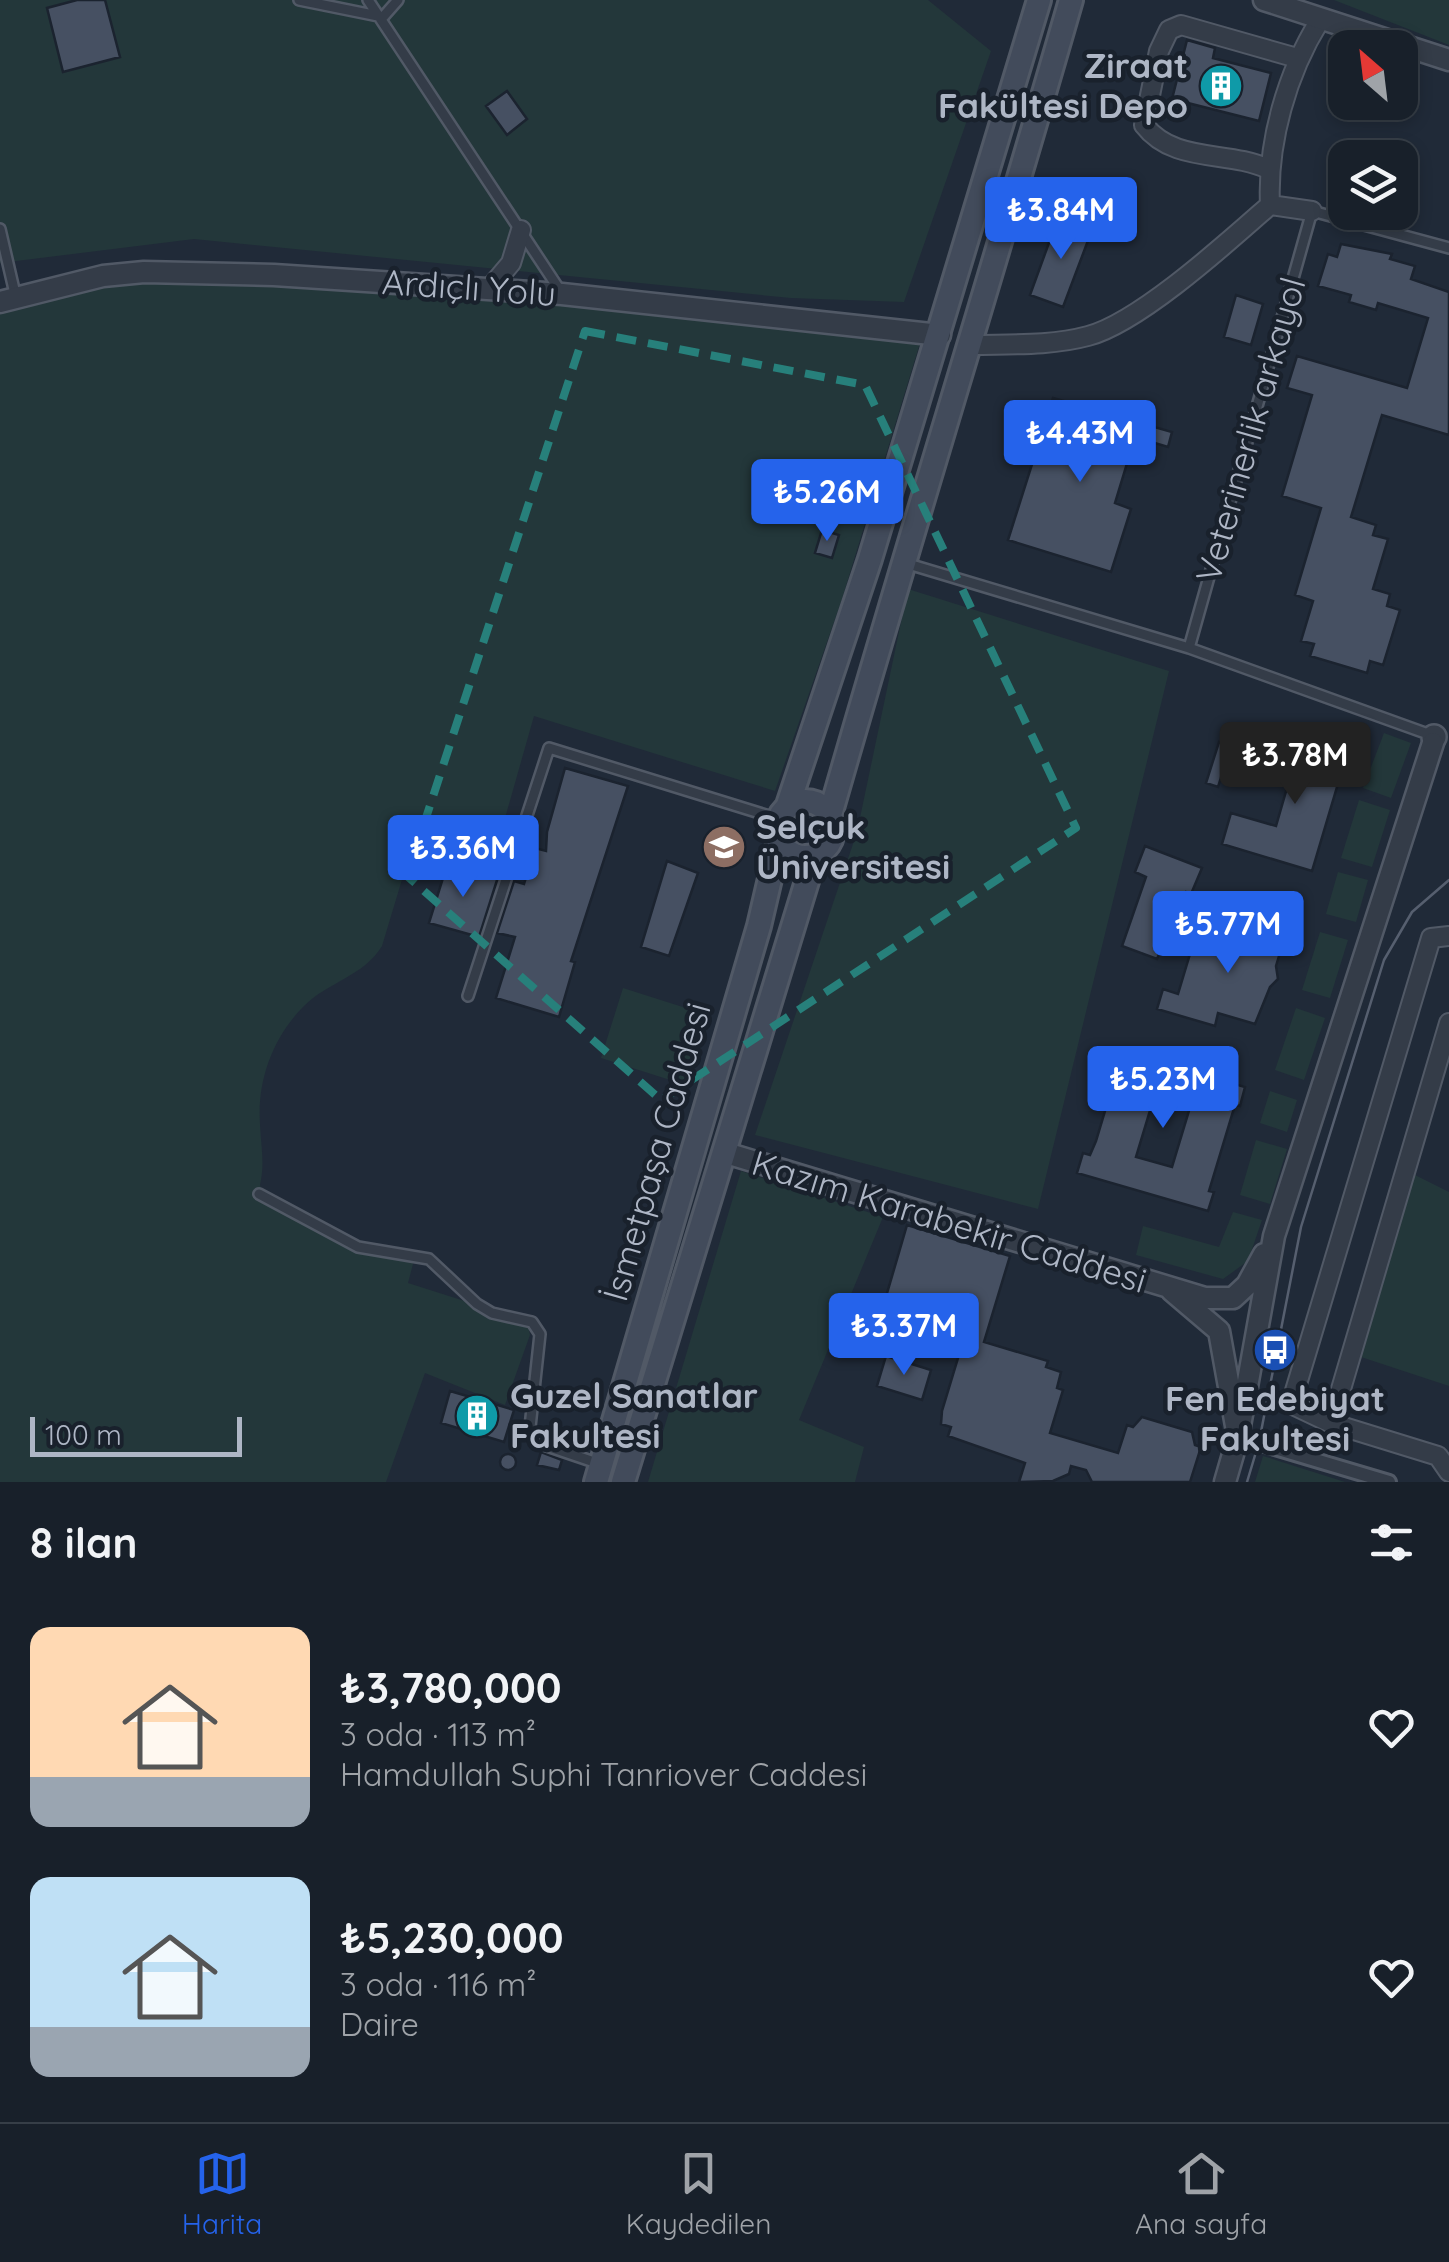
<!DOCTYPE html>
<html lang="tr">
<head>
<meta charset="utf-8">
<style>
  :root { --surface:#18202a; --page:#212832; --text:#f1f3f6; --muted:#9fa3a8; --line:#363e47; --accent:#2563eb }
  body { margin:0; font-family:Quicksand,sans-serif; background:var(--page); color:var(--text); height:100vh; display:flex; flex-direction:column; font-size:38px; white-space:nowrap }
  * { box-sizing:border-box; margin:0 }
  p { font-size:32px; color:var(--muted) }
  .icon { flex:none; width:55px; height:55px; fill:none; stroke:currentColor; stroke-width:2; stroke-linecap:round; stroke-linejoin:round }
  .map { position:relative; height:1482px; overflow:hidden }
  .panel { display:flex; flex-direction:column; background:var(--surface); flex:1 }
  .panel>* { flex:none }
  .needle { width:65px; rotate:332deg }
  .buttons { position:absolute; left:1328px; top:30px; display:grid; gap:20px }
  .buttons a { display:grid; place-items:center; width:90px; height:90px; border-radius:20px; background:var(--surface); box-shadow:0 5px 15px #0003,0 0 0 2px var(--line); font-size:50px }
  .scale { position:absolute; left:30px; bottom:25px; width:212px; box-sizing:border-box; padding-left:10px; border:5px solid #aeb6c5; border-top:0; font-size:28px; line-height:35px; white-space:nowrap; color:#aeb6c5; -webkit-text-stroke:8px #19212c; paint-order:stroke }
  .price { position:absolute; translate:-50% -85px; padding:0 22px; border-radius:10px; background:var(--accent); color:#fff; font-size:32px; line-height:65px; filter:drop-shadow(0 2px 5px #0008) }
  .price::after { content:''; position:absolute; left:50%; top:60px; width:30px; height:22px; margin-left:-15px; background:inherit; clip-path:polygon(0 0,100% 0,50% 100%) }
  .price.active { background:#222; color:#fff }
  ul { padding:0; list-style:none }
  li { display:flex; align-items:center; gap:30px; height:250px; padding:0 30px }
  li span { display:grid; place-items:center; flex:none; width:280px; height:200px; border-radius:20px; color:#555 }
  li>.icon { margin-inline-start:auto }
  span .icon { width:120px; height:120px; fill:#fffc; stroke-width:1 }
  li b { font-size:42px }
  h2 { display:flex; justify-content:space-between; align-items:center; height:120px; padding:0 30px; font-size:42px }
  .menu { display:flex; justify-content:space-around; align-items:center; height:140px; border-top:2px solid var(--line); background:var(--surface); font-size:28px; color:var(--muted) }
  .menu a { display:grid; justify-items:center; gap:5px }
  .menu .active { color:var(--accent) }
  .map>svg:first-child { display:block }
  .green { fill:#23373a }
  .building { fill:#465062; stroke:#1b232f; stroke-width:2.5; fill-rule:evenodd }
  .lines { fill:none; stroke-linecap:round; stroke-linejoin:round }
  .service-casing { stroke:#515966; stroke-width:14 }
  .pedestrian-casing { stroke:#515966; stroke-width:18 }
  .minor-casing { stroke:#515966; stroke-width:22 }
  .tertiary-casing { stroke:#515966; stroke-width:25 }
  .secondary-casing { stroke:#515966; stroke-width:28 }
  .service { stroke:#343c48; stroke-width:9 }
  .pedestrian { stroke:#343c48; stroke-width:12 }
  .minor { stroke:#343c48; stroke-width:18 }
  .tertiary { stroke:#343c48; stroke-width:20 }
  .secondary { stroke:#424b5b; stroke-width:22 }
  .tram { stroke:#565f6f; stroke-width:2.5 }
  .marked { fill:none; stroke:#27807b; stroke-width:8; stroke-dasharray:20 12; stroke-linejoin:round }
  .labels { text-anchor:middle; stroke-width:9; stroke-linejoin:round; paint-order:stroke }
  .poi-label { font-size:35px; font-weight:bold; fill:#aeb6c5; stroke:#19212c; text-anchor:start }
  .street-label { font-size:35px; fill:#aeb6c5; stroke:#19212c }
</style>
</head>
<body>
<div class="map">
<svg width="1449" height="1482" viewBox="0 0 1449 1482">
  <rect width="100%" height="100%" fill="#202a38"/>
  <path class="green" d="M0,0H928L991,51L904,302L791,298L194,239L0,263Z
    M1334,0H1449V45Z
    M179,279L555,300L920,343L842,599L775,791L534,716L494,857L416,833L382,946C364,976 328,982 304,1006C273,1037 257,1080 260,1124C261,1147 265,1163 260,1185C267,1206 282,1210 300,1221C343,1247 357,1247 406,1252L413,1264L408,1283L527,1321L530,1335L505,1405L425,1373L386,1482H0V311L101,288Z
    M908,589L1169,671L1038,1209L755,1135L857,832Z
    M1384,733L1411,743L1391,798L1363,788Z
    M1359,800L1390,810L1372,867L1341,858Z
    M1338,872L1368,880L1356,922L1326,914Z
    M1320,932L1348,940L1330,998L1302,990Z
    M623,988L711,1016L689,1086L601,1058Z
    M1296,1008L1325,1018L1304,1080L1275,1070Z
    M1270,1091L1297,1100L1287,1132L1260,1123Z
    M1256,1140L1287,1149L1270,1204L1240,1195Z
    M741,1171L883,1217L799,1420L864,1447L855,1482H648Z
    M1413,1174L1449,1192V1386L1361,1357Z
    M1233,1212L1262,1220L1248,1261L1223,1279L1136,1255L1143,1226L1219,1247Z
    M1263,1456L1345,1482H1255Z"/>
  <path class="building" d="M77,0H105L120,57L63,72L47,8Z
    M1187,40L1215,48L1213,58L1271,73L1259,121L1172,99Z
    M507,91L527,119L507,135L486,106Z
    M1058,218L1092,230L1063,307L1030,295Z
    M1341,244L1392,254L1390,259L1415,266L1411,279L1449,292V435L1382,415L1351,517L1376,525L1373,535L1388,539L1373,589L1390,594L1387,606L1400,610L1383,665L1370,661L1367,673L1310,656L1314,644L1301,641L1313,601L1295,595L1321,508L1282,496L1312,395L1287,388L1297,356L1407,388L1428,318L1378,303L1376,310L1349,302L1351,295L1318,286L1328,254L1337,257Z
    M1236,295L1263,304L1251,345L1224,337Z
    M1053,398L1172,432L1168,447L1135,437L1115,503L1131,509L1111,572L1008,540Z
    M822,530L839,535L832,558L815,553Z
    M1292,733L1348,750L1312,871L1222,844L1231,813L1276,826L1293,767L1282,764Z
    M1219,742L1231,745L1218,787L1206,783Z
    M565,768L628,786L571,961L575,962L559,1017L496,998L515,937L497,933L514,881L524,884L535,848L546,851L547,832Z
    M1145,846L1202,868L1191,894L1186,892L1157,959L1122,946L1146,877L1135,872Z
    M667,861L698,873L669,956L641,947Z
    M448,862L498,877L479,937L429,923Z
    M1249,915L1284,926L1285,936L1276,966L1278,979L1270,987L1255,1024L1218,1013L1215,1026L1157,1009L1163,989L1178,994L1196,934L1240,947Z
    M1123,1051L1245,1087L1240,1106L1235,1105L1209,1191L1214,1192L1208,1211L1077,1173L1083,1153L1090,1155L1096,1141ZM1155,1094L1191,1104L1172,1167L1136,1157Z
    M907,1225L1010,1256L984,1342L1048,1361L1046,1367L1061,1372L1057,1388L1063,1390L1050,1433L1118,1453L1127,1425L1133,1427L1142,1417L1192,1432L1195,1445L1201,1447L1190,1482H1092L1086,1470L1071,1466L1069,1474L1053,1481L1019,1482L1025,1463L948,1436L951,1427L941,1424L942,1411L961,1348L894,1329L883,1307Z
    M886,1356L931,1370L922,1400L877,1386Z
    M450,1391L514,1410L504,1442L441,1423Z
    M541,1452L562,1460L559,1470L537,1465Z
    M500 1462a8 8 0 1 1 16 0a8 8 0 1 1-16 0Z"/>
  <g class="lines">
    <g class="service-casing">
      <path id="service" d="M299,0L383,17L398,0
        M368,0L561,292
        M0,229L16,298
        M905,563L1189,648L1428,734
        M1189,648L1312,211L1449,248
        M1427 737a7 7 0 1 1 14 0a7 7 0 1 1-14 0Z
        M468,996L549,748L779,819
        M259,1194L358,1247L429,1259L477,1304L492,1313L532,1322L540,1334L530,1427L538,1443L600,1464"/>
    </g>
    <g class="pedestrian-casing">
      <path id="pedestrian" d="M1238,1437L1389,1482"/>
    </g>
    <g class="minor-casing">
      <path id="minor" d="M1268,169C1228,150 1174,164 1144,125L1159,51L1169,30L1181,25L1297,58
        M1270,205C1267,142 1287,73 1320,20
        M489,289L511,263L521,230
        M972,345C1011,344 1051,346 1088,336C1139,323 1229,241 1270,205L1312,211
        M1449,936L1431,938L1291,1404L1331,1423L1438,1456L1449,1472
        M1331,1423L1449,1023"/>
    </g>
    <g class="tertiary-casing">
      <path id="tertiary" d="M1264,0L1449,60
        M0,302L103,276L144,272L274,275L562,294L940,335
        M726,1153L1205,1298H1233L1247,1285L1264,1254
        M1172,1291L1219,1331L1238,1437L1274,1236L1433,743
        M1225,1482L1238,1437"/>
    </g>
    <g class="secondary-casing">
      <path id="secondary" d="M777 829a28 28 0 1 1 56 0a28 28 0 1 1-56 0Z
        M787,808L870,559L1039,0
        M830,815C908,542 993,272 1071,0
        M596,1482L759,926L779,840
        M623,1482L815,855"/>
    </g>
    <use href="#service" class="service"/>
    <use href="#pedestrian" class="pedestrian"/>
    <use href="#minor" class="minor"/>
    <use href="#tertiary" class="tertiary"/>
    <use href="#secondary" class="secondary"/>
    <path class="tram" d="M1247,1482L1259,1442L1301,1227L1384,960L1412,912L1449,880"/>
  </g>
  <path class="marked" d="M585,331L865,385L1076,828L661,1100L407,876Z"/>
  <defs>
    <g id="building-disc" transform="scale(2.25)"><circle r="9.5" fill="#0f9aa8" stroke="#19212c"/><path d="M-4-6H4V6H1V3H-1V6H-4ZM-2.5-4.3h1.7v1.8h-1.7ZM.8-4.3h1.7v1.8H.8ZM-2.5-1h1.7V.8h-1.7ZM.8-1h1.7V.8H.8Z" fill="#fff"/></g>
    <g id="university-disc" transform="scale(2.25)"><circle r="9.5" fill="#8d6e63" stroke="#19212c"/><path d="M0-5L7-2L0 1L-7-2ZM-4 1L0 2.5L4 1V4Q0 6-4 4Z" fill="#fff"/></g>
    <g id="bus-disc" transform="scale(2.25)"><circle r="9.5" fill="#1a4fb4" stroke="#19212c"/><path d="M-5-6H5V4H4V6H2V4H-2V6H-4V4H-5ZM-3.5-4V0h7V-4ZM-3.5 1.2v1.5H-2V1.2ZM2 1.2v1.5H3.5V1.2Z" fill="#fff"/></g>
  </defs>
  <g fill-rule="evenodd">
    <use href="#building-disc" x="1221" y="86"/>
    <use href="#university-disc" x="724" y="847"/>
    <use href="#bus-disc" x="1275" y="1350"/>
    <use href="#building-disc" x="477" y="1416"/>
  </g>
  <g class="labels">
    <g class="poi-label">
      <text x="1188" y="78" text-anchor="end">Ziraat<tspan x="1188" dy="40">Fakültesi Depo</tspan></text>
      <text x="756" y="839">Selçuk<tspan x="756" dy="40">Üniversitesi</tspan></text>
      <text x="510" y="1408">Guzel Sanatlar<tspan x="510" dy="40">Fakultesi</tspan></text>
      <text x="1275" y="1411" text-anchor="middle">Fen Edebiyat<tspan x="1275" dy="40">Fakultesi</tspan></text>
    </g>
    <g class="street-label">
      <text transform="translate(469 288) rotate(4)" y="12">Ardıçlı Yolu</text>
      <text transform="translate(1251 430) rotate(-74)" y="12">Veterinerlik arkayol</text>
      <text transform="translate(657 1152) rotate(-74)" y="12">İsmetpaşa Caddesi</text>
      <text transform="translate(949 1222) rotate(17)" y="12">Kazım Karabekir Caddesi</text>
    </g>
  </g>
</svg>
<div class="buttons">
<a><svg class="needle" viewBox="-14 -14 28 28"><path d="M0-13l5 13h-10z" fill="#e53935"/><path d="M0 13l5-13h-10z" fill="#9fa3a8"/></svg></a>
<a><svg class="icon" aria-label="layers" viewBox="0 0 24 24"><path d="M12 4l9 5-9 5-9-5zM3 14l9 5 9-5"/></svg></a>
</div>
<div class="scale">100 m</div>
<b class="price" style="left:1061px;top:262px">₺3.84M</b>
<b class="price" style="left:1080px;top:485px">₺4.43M</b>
<b class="price" style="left:827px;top:544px">₺5.26M</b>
<b class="price active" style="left:1295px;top:807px">₺3.78M</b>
<b class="price" style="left:463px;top:900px">₺3.36M</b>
<b class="price" style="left:1228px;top:976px">₺5.77M</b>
<b class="price" style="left:1163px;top:1131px">₺5.23M</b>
<b class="price" style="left:904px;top:1378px">₺3.37M</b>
</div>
<section class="panel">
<h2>8 ilan<svg class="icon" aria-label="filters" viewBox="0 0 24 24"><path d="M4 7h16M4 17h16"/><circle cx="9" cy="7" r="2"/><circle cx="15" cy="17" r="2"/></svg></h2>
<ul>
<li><span style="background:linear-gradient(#ffd9b3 75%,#9aa5b1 0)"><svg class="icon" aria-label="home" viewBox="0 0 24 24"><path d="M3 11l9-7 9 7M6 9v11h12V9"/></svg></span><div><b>₺3,780,000</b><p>3 oda · 113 m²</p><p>Hamdullah Suphi Tanriover Caddesi</p></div><svg class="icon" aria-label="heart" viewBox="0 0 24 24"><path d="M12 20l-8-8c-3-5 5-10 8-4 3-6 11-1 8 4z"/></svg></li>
<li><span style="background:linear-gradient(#bfe0f5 75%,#9aa5b1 0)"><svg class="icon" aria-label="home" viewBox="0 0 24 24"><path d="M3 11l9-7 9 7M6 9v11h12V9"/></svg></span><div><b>₺5,230,000</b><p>3 oda · 116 m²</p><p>Daire</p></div><svg class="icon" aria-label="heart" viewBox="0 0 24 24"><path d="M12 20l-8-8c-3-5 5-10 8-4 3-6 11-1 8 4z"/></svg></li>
</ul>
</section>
<nav class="menu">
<a class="active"><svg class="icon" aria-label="map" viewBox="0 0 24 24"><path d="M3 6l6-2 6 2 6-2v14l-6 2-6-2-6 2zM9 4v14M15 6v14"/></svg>Harita</a>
<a><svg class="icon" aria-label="saved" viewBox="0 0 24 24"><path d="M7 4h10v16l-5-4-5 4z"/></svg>Kaydedilen</a>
<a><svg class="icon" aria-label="home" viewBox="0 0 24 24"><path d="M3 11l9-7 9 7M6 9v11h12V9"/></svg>Ana sayfa</a>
</nav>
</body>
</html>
